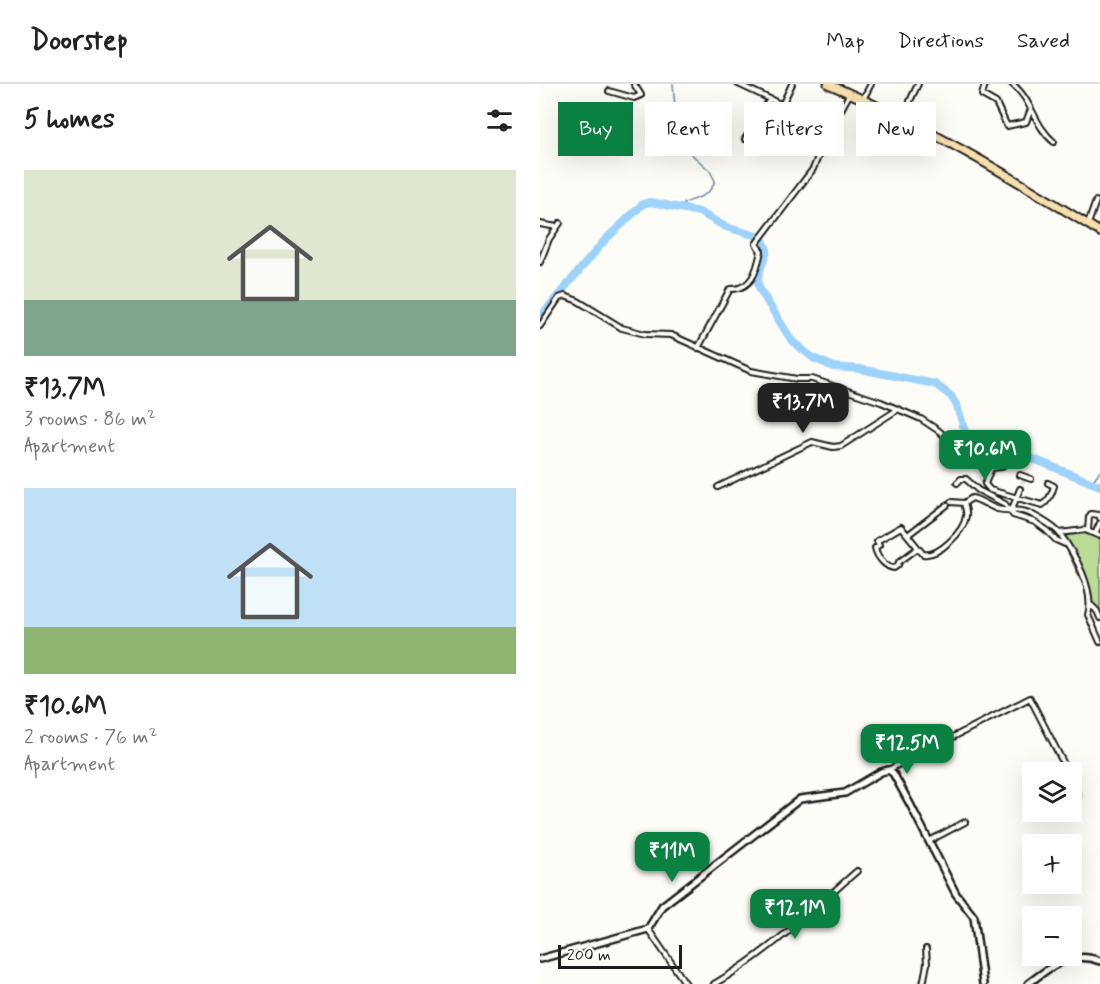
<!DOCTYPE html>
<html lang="en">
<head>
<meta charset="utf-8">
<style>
  :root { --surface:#fff; --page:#f2f2f2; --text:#222; --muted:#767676; --line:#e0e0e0; --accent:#0b8043 }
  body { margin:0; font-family:Mynerve,sans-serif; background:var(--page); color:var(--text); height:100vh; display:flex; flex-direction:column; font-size:22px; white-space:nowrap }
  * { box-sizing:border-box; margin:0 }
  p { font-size:20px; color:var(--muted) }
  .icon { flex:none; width:33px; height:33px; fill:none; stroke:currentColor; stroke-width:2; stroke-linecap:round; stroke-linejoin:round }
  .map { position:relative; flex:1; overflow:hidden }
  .details { display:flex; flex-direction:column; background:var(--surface); width:540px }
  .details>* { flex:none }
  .guide { position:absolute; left:18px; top:18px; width:452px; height:54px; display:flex; gap:12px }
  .tools { position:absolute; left:482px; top:678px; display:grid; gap:12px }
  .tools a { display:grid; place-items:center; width:60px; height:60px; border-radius:0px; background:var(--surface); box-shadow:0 6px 24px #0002; font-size:30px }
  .scale { position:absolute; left:18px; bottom:15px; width:124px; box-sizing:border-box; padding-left:6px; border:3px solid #1c1c1c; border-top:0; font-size:16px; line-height:21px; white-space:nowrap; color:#1c1c1c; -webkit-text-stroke:4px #fdfcf7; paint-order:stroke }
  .price { position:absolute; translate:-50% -51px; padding:0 14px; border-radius:12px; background:var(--accent); color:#fff; font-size:20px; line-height:39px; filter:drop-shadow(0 2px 3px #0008) }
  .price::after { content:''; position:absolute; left:50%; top:36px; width:18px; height:14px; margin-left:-9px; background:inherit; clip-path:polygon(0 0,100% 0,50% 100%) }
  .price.on { background:#222; color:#fff }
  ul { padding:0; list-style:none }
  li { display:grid; align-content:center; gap:12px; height:318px; padding:0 24px }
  li span { display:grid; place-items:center; height:186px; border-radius:0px; color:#555 }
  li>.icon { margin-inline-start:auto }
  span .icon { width:108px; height:108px; fill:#fffc; stroke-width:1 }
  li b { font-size:26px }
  h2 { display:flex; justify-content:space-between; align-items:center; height:72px; padding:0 24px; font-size:26px }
  .tag { padding:0 21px; border-radius:0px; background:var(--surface); box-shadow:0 6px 24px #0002; font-size:21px; line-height:54px }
  .tag.on { background:var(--accent); color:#fff }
  header { display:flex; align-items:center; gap:36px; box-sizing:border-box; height:84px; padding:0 30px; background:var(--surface); border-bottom:2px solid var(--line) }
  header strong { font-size:28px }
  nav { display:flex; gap:33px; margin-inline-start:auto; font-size:21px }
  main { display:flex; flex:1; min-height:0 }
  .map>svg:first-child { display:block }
  .green { fill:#badc96; stroke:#6b7c59; stroke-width:1.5 }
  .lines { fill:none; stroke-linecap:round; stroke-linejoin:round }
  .stream { stroke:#6989a2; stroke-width:1.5 }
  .river { stroke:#9dd2fb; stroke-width:8 }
  .minor-tunnel { stroke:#dbdad6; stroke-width:4; stroke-dasharray:4 2; stroke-linecap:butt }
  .minor-casing { stroke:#1c1c1c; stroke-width:8 }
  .tertiary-casing { stroke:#1c1c1c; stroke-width:10 }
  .primary-casing { stroke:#1c1c1c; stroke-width:11 }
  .minor { stroke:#fdfcf7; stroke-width:4 }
  .tertiary { stroke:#fdfcf7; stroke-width:5 }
  .primary { stroke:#f8deab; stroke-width:7 }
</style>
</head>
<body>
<header>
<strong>Doorstep</strong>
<nav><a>Map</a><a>Directions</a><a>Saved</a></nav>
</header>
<main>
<section class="details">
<h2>5 homes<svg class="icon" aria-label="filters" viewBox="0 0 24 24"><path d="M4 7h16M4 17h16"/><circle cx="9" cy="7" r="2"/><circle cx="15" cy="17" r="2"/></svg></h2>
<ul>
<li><span style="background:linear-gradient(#dfe7d0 70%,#7fa58c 0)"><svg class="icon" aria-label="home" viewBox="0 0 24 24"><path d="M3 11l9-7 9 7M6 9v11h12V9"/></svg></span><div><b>₹13.7M</b><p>3 rooms · 86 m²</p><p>Apartment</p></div></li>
<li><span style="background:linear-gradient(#bfe0f5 75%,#8fb573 0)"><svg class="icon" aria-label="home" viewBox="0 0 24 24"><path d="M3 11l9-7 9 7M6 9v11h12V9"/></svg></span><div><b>₹10.6M</b><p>2 rooms · 76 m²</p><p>Apartment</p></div></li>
</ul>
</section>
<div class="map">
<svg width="560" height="900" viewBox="0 0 560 900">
  <rect width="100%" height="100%" fill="#fdfcf7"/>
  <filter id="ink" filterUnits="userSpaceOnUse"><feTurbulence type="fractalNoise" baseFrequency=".0167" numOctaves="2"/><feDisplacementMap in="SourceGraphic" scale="12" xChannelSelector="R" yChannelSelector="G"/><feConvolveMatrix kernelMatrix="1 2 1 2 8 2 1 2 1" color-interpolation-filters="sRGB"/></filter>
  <g filter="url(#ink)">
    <path class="green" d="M545,446L560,452V538L519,449Z"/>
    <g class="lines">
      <path class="stream" d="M133,0L138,58L170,87L175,97C170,112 158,114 144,119V125
        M552,398L560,387"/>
      <path class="river" d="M0,233L65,156L103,120L109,118L116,119L159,128L186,143L217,152L223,156L227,166C224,181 214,190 220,206L252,257L273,274L294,283L320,285L395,300L411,312L417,322L425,348L433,356L444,363L496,376L560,402"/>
      <path class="minor-tunnel" d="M480,405L485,393"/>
      <g class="minor-casing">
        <path id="minor" d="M198,0L230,15
          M445,0L442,11L456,19L467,42L486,38L491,25
          M472,0C492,15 494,42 514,58
          M69,7L94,14L101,11L94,0
          M323,15L331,0
          M368,36L370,17L378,0
          M205,55L230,15L242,21L252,0
          M0,140L17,143
          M548,140L556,117
          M0,178L9,155L20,139
          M0,242L19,214L25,212L38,217L82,244L105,250L131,251L211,287L257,295H272L341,318L381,335L399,347L419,365
          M158,264L190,205C212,206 217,186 221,167L216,160L273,85L287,51L309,11
          M462,383L451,384L445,400L450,406L502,421C509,417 512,410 514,402L508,399
          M480,391L491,395
          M417,399L421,395H426L438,406L465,420L473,431L495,438L506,446L516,456L525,460
          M178,403L272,358L293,363L301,362L357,326
          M411,418L424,419
          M472,425L480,405
          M548,447L549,433L551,430L559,431L560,434
          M519,449L545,446L560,452
          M369,450L407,421
          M555,450L560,439
          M378,464L359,478L358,481L354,484C345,483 337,473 335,464L339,461L337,457L361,443L383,470C398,473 424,448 426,432C427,427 425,424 424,419L432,414C441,416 448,422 457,425C468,428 478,424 489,429C499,434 513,441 520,450C535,470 555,507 548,531L560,558
          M551,521L557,527L560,534
          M348,686L490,614L528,688
          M531,695L538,712
          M389,757L425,738
          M108,845L146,900
          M174,900C228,869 270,828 317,787
          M383,900L387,880L386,865"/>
      </g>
      <g class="tertiary-casing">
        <path id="tertiary" d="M0,875L108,845L122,822L260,715L305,709L341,688L348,686L353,689L370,720L416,810L434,833L443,900
          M488,900C509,883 532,866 560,877"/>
      </g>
      <g class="primary-casing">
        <path id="primary" d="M288,0C383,40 472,93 560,148"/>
      </g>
      <use href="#minor" class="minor"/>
      <use href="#tertiary" class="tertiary"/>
      <use href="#primary" class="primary"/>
    </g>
  </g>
</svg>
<div class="tools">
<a><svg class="icon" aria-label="layers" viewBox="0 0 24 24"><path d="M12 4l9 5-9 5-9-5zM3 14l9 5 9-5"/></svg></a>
<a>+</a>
<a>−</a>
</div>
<div class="scale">200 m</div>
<b class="price on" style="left:263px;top:350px">₹13.7M</b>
<b class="price" style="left:445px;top:397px">₹10.6M</b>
<b class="price" style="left:367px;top:691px">₹12.5M</b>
<b class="price" style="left:132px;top:799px">₹11M</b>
<b class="price" style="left:255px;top:856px">₹12.1M</b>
<div class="guide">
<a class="tag on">Buy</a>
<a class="tag">Rent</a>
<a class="tag">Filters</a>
<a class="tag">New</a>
</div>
</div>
</main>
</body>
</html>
